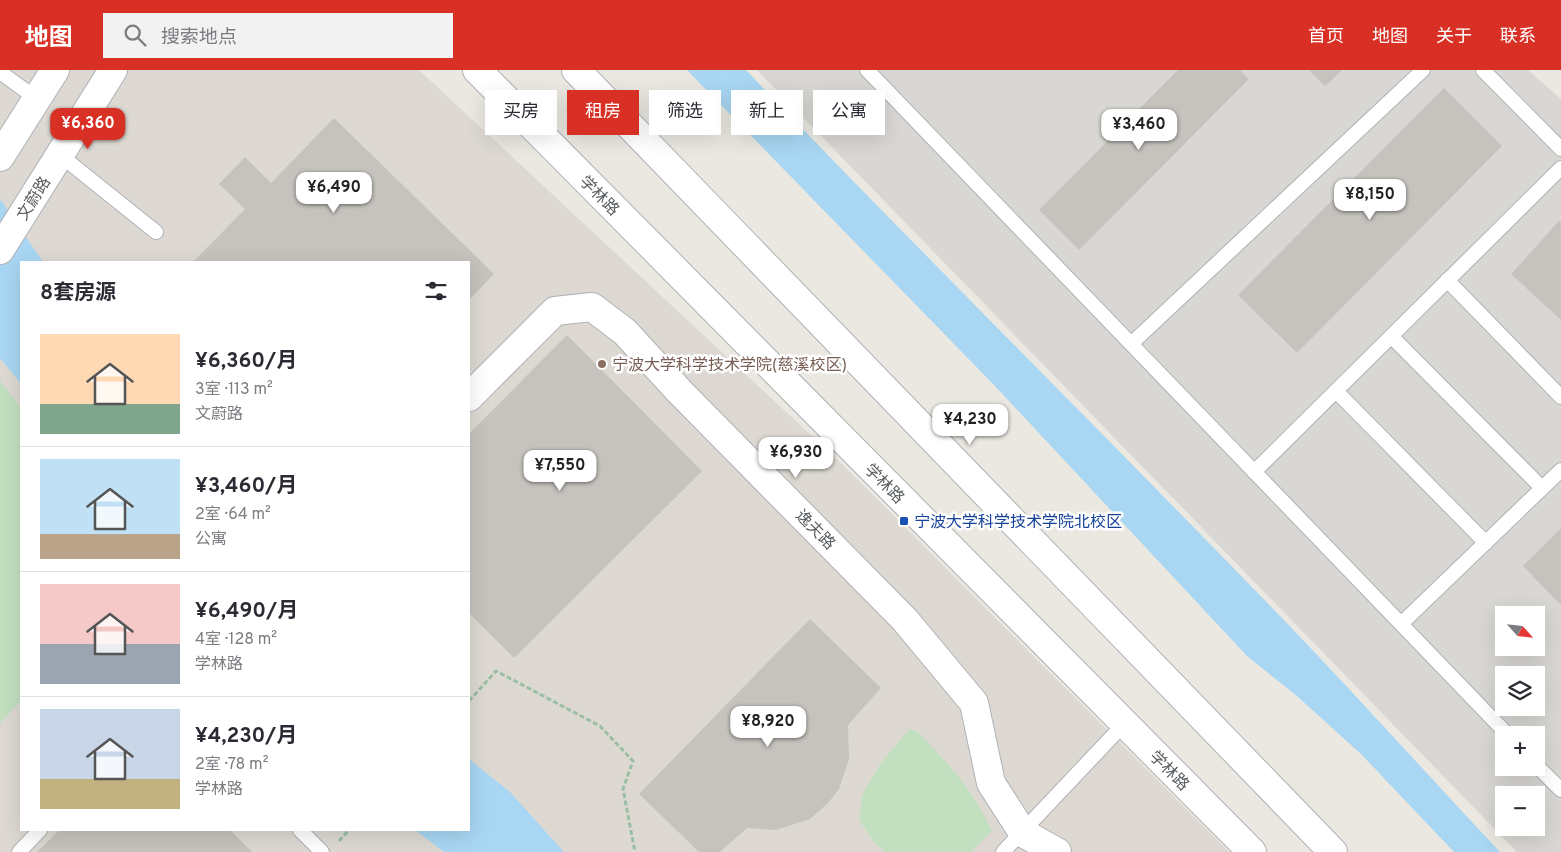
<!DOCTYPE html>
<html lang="zh">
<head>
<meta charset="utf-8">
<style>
  :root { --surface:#fff; --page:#f2f2f3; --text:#2b2b33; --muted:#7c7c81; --line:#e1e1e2; --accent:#d93025 }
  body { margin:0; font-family:Overpass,"Noto Sans SC",sans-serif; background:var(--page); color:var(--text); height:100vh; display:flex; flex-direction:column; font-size:19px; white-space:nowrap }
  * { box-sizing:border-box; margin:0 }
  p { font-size:16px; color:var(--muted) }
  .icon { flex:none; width:28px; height:28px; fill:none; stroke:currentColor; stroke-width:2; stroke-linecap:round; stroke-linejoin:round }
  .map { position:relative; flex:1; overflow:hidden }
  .side { position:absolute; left:20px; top:191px; width:450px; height:570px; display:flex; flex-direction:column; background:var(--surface); border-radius:0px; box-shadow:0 5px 20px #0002 }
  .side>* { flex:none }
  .banner { position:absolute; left:485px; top:20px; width:475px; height:45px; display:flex; gap:10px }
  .needle { width:32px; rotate:117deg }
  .controls { position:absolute; left:1495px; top:536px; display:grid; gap:10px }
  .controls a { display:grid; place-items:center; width:50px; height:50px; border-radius:0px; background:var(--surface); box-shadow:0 5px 20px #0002; font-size:25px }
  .price { position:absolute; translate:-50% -42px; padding:0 11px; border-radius:10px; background:#fff; color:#222; font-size:16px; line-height:32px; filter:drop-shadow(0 1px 2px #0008) }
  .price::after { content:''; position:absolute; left:50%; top:30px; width:15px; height:11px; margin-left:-8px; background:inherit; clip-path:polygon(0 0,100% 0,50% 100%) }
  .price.selected { background:var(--accent); color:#fff }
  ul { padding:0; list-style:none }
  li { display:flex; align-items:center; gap:15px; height:125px; padding:0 20px }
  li+li { border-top:1px solid var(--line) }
  li span { display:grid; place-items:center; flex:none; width:140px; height:100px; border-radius:0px; color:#555 }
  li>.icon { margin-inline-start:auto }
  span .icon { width:60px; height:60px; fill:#fffc; stroke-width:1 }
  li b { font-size:21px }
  h2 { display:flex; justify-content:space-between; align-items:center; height:60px; padding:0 20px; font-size:21px }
  .pill { padding:0 18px; border-radius:0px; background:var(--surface); box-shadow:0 5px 20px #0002; font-size:18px; line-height:45px }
  .pill.selected { background:var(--accent); color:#fff }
  header { display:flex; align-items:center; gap:30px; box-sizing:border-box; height:70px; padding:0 25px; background:var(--accent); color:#fff }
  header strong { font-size:24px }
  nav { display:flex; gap:28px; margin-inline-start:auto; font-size:18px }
  .search { width:350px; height:45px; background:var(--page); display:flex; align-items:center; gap:12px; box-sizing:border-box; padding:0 18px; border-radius:0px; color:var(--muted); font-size:19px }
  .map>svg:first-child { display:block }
  .industrial { fill:#d9d7d3; fill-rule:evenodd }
  .education { fill:#ddd9d2; fill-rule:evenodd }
  .green { fill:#c2dfc0 }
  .water { fill:#a8d6f3 }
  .building { fill:#c6c3be }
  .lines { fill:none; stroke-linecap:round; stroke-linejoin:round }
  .lane-casing { stroke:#aeb1b5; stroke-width:16 }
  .street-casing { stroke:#aeb1b5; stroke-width:30 }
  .secondary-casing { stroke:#aeb1b5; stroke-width:30 }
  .path { stroke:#9abfa3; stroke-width:3; stroke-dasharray:5 2.5; stroke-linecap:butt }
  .lane { stroke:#fff; stroke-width:14 }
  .street { stroke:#fff; stroke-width:28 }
  .secondary { stroke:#fff; stroke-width:28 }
  .education-dot { fill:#8d6e63; stroke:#fff; stroke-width:2 }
  .transit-dot { fill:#1a4fb4; stroke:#fff; stroke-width:2 }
  .labels { text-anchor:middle; stroke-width:5; stroke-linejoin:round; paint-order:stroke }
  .street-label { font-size:16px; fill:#595d60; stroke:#fff }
  .education-label { font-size:16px; fill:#785e54; stroke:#fff; text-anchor:start }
  .transit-label { font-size:16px; fill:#164399; stroke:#fff; text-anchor:start }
</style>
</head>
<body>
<header>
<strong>地图</strong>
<div class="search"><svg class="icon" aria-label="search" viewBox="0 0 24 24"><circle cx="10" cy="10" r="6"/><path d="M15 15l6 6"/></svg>搜索地点</div>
<nav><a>首页</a><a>地图</a><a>关于</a><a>联系</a></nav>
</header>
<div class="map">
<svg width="1561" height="782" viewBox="0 0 1561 782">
  <rect width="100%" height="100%" fill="#eae8e1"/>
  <path class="industrial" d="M757,0H1528L1561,29V782H1517ZM1504,545H1536V578H1504ZM1504,605H1536V638H1504ZM1504,665H1536V698H1504ZM1504,725H1536V758H1504Z"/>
  <path class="education" d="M0,0H419L843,395L1229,782H0ZM21,192H469V760H21Z"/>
  <path class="green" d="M0,311L21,338V631L0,653Z
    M909,659L917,661C947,692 974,721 992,761L971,782H886L874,772L859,750L862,725L881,693Z"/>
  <path class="water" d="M687,0H746C922,184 1103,363 1280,546C1355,624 1427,704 1500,782H1454L1361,684L1297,626L1247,586L995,316Z
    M0,129L43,192H21V314L0,288Z
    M469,689L510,722L564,782H444L415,760H469Z"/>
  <path class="building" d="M1178,0H1240L1249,9L1079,180L1039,140Z
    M1309,0H1342L1325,16Z
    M1444,18L1502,76L1297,283L1238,225Z
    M334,48L494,204L469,230V192H193L245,139L219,114L245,87L271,113Z
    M1559,151L1561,152V250L1511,204Z
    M567,265L702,401L514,588L469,543V364Z
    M1561,458V535L1523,496Z
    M810,549L881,618L848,655L849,689L839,719L829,732L810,749L776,760L747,758L720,782H699L639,724Z
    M59,760H230L252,782H37Z"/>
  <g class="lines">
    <g class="lane-casing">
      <path id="lane" d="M867,0L1508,665
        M1483,0L1561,79
        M0,2L37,29
        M60,85L156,162
        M1447,210L1561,327
        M1391,266L1542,418
        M1131,274L1423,0
        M1336,321L1486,473
        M1254,402L1561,98
        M1401,554L1561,400
        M1536,695L1561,720
        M300,760L322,782
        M19,782L40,760
        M1003,782L1124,654"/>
    </g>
    <g class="street-casing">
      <path id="street" d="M469,327L555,241L592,237L625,262L680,322L905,550L974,633L991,713L1023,763L1057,782"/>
    </g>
    <g class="secondary-casing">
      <path id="secondary" d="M477,0L1252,782
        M576,0L1333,782
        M0,87L55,0
        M0,180L113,0"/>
    </g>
    <path class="path" d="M469,631L496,601L600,656L633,691L623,719L635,782
      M339,771L349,760"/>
    <use href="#lane" class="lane"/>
    <use href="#street" class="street"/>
    <use href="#secondary" class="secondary"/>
  </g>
  <circle class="education-dot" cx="602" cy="294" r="5"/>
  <rect class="transit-dot" x="899" y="446" width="10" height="10" rx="2.5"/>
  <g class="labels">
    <g class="street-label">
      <text transform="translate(600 125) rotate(45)" y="6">学林路</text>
      <text transform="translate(33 128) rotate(-58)" y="6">文蔚路</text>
      <text transform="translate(885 413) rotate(45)" y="6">学林路</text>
      <text transform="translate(816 459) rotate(45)" y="6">逸夫路</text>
      <text transform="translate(1170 700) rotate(45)" y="6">学林路</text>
    </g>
    <g class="education-label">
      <text x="612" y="300">宁波大学科学技术学院(慈溪校区)</text>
    </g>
    <g class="transit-label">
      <text x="914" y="457">宁波大学科学技术学院北校区</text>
    </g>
  </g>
</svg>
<div class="controls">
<a><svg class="needle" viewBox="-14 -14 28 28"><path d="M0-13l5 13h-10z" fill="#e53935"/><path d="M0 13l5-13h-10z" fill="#7c7c81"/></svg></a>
<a><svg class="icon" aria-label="layers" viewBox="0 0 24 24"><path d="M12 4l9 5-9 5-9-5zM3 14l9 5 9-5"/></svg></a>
<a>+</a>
<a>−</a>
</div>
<b class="price selected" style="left:88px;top:80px">¥6,360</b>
<b class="price" style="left:1139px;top:81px">¥3,460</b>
<b class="price" style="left:334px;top:144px">¥6,490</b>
<b class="price" style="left:1370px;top:151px">¥8,150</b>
<b class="price" style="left:970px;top:376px">¥4,230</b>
<b class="price" style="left:796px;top:409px">¥6,930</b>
<b class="price" style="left:560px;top:422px">¥7,550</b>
<b class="price" style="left:768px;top:678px">¥8,920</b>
<div class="banner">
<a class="pill">买房</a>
<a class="pill selected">租房</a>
<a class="pill">筛选</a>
<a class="pill">新上</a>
<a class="pill">公寓</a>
</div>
<section class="side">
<h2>8套房源<svg class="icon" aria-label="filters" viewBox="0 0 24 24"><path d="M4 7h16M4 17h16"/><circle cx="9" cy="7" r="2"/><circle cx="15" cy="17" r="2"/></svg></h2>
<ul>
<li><span style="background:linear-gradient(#ffd9b3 70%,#7fa58c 0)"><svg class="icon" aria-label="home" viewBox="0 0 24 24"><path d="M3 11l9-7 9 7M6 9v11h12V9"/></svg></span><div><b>¥6,360/月</b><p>3室 · 113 m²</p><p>文蔚路</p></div></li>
<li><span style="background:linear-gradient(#bfe0f5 75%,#b9a48a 0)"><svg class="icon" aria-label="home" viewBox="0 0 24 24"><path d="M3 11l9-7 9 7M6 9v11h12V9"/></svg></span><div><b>¥3,460/月</b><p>2室 · 64 m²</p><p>公寓</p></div></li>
<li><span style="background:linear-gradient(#f6c9c9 60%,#9aa5b1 0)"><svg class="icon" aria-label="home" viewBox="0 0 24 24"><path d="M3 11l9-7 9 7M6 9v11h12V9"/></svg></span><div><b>¥6,490/月</b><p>4室 · 128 m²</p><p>学林路</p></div></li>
<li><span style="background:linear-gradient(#c9d6e8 70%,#c2b280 0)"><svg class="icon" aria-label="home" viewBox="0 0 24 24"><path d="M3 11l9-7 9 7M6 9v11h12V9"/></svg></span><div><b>¥4,230/月</b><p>2室 · 78 m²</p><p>学林路</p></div></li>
</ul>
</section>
</div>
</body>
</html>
